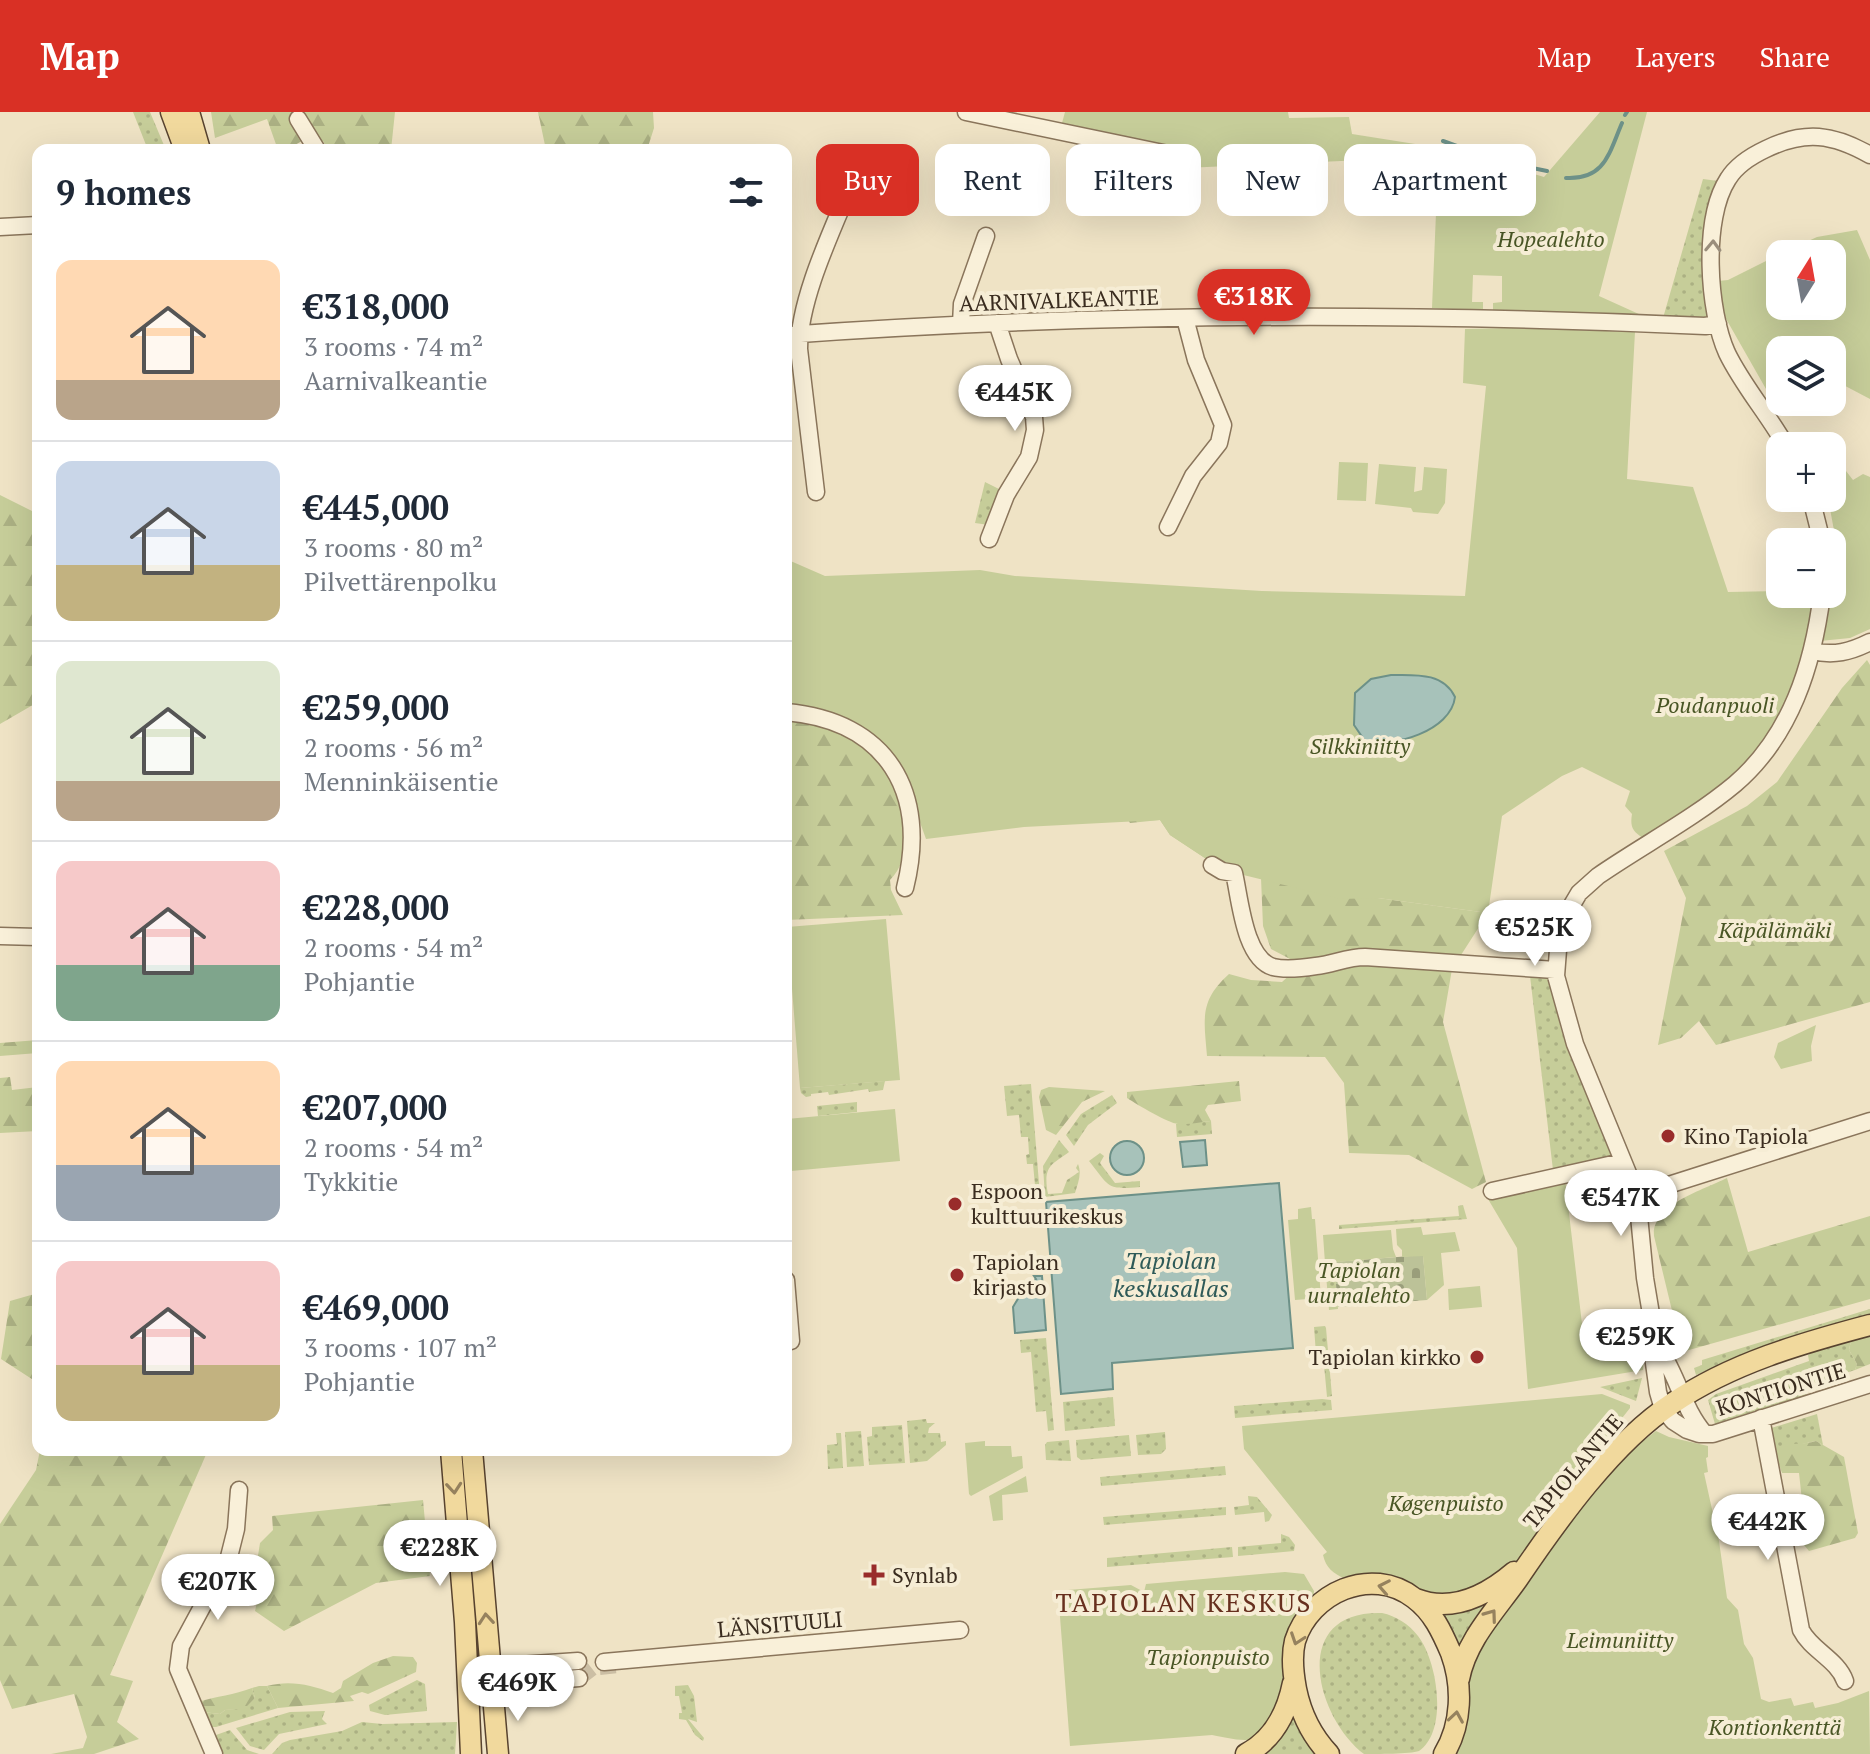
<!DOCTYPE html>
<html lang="en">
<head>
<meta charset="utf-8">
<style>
  :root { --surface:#fff; --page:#f2f2f3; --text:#1f2937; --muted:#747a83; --line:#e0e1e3; --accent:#d93025 }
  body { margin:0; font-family:"PT Serif",serif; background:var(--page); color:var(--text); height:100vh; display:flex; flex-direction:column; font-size:30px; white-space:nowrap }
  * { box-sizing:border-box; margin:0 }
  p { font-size:26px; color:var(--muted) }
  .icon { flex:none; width:44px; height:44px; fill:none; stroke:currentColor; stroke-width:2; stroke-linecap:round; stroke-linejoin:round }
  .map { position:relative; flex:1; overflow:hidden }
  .side { position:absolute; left:32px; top:32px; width:760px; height:1312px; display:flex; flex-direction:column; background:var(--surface); border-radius:16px; box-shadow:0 8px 32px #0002 }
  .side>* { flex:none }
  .hud { position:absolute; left:816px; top:32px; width:760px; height:72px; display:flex; gap:16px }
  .needle { width:52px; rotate:11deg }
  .buttons { position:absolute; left:1766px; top:128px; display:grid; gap:16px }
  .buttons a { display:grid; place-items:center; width:80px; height:80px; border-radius:16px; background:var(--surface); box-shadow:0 8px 32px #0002; font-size:40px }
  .price { position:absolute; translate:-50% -68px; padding:0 18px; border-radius:28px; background:#fff; color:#222; font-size:26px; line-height:52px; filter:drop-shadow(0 2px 4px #0008) }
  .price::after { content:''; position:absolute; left:50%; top:48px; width:24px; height:18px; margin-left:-12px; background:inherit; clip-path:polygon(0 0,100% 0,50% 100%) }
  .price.selected { background:var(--accent); color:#fff }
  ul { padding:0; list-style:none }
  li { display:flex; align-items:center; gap:24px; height:200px; padding:0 24px }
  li+li { border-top:2px solid var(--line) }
  li span { display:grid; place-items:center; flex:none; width:224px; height:160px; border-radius:16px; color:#555 }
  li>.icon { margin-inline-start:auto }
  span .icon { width:96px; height:96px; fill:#fffc; stroke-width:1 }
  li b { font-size:34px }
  h2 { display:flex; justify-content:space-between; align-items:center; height:96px; padding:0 24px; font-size:34px }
  .chip { padding:0 28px; border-radius:16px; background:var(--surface); box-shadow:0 8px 32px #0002; font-size:28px; line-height:72px }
  .chip.selected { background:var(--accent); color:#fff }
  header { display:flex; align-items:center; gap:48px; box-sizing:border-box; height:112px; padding:0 40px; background:var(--accent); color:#fff }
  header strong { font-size:38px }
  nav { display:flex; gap:44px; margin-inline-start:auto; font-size:28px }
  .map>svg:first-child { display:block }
  .grass { fill:url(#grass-dots) }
  .forest { fill:url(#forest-firs) }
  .cemetery { fill:url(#cemetery-stones) }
  .green { fill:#c6cd99 }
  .water { fill:#a7c2ba; stroke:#6d9188; stroke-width:2 }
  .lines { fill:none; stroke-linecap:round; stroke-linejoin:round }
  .stream { stroke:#6d9188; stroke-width:4 }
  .minor-tunnel { stroke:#cbbea4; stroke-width:16; stroke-dasharray:16 8; stroke-linecap:butt }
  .minor-casing { stroke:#8a755b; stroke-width:19 }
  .major-casing { stroke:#58432f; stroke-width:23 }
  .minor { stroke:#f9f0d9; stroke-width:16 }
  .major { stroke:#f1d99d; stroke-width:20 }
  .oneway { stroke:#9a8e7c }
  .oneway2 { stroke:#96825e }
  .poi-dot { fill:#992c2b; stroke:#f6edd5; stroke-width:3 }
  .labels { text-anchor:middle; stroke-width:8; stroke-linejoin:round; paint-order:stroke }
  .park-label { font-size:22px; font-style:italic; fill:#495625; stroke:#f6edd5 }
  .street-label { font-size:22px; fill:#3a2c1f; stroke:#f6edd5 }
  .poi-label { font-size:22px; fill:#3a2c1f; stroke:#f6edd5; text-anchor:start }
  .water-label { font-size:24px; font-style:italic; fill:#2e5a58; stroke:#f6edd5 }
  .quarter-label { font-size:26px; letter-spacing:2px; fill:#672f1e; stroke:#f6edd5 }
</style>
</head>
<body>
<header>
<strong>Map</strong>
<nav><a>Map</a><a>Layers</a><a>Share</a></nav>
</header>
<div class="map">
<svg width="1870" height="1642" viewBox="0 0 1870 1642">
  <defs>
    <pattern id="grass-dots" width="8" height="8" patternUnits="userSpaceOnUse" patternTransform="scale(2)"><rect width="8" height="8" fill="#c6cd99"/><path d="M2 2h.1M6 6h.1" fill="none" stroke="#abb083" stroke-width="1.8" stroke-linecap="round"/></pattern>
    <pattern id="forest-firs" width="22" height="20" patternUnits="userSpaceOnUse" patternTransform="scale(2)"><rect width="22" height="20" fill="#c6cd99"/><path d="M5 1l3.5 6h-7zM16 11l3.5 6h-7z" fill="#abb083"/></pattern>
    <pattern id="cemetery-stones" width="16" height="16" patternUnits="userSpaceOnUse" patternTransform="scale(2)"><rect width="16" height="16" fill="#bcc298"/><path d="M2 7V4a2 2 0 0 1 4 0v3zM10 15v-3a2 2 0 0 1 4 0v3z" fill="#9a9e7b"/></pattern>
  </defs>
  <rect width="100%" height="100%" fill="#efe3c5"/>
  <path class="grass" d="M133,0H150L166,38H148Z
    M1703,67L1718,69L1712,89L1709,207L1663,206Z
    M985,370L999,377L989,413L975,411Z
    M1549,862L1561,917L1572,948L1611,1041L1609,1046L1553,1058L1530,864Z
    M885,969L883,978L869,980L868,977L829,983L828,980L811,982V984L806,985L801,981L800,976Z
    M1031,972L1040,1084H1036L1033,1052H1027L1026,1043L1029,1042L1028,1025H1021L1019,1003L1007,1004L1004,974Z
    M1112,983L1117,991L1088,1013L1074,1034L1066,1023L1081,1002Z
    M857,990V1000L818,1004L817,994Z
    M1211,1009L1212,1022L1177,1025L1176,1012Z
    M1059,1028L1069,1040C1054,1052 1042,1052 1048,1082L1062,1081L1067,1068L1079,1060L1076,1056L1078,1052C1082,1062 1078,1071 1075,1081L1045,1085L1043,1054Z
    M1100,1041L1104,1044L1100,1051L1115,1071L1140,1069V1075C1106,1078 1110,1075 1089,1049Z
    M1463,1093L1467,1107L1339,1117V1113L1459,1104L1458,1094Z
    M1334,1150L1338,1197L1329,1198L1325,1151Z
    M1870,1197V1207L1727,1250L1696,1263L1694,1256L1702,1253V1248Z
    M1325,1214L1326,1216L1332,1284L1327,1285L1323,1242H1316L1314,1215Z
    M1852,1224L1849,1238L1857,1252L1855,1258L1804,1275L1806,1283L1715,1312L1708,1288L1716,1282L1809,1249L1808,1243L1833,1230Z
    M1046,1226L1054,1318L1048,1319L1046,1299L1036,1300L1031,1240L1021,1241L1020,1228Z
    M1642,1266L1636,1289L1600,1275Z
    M1113,1285L1115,1314L1065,1319L1063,1290Z
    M1322,1287L1331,1288L1332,1298L1235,1306L1234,1294Z
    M1817,1302L1823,1333L1816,1329L1774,1338L1768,1317Z
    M926,1307L927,1311H935L929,1316L928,1321H940L941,1330L946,1329V1333L927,1349L910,1351L907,1309Z
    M902,1313L905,1351L869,1353L867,1325L872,1324V1315Z
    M861,1319L864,1354L847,1355L845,1320Z
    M1165,1320L1166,1337L1161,1342L1138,1343L1136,1323Z
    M836,1321H841L843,1356L828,1357L827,1333L837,1332Z
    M1129,1323L1131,1344L1081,1348L1077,1345L1076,1328Z
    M1069,1328L1071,1349L1046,1348L1045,1333L1047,1330Z
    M1225,1354L1226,1363L1101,1374L1100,1365Z
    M1248,1384L1257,1385L1272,1403L1269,1409L1265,1410L1264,1400L1235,1403L1234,1395L1249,1393Z
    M1226,1395V1403L1104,1413L1103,1405Z
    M1281,1422L1289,1425L1295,1433L1294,1439L1238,1444V1435L1281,1431Z
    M1232,1435L1233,1445L1107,1455V1446Z
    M1506,1473L1463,1543L1438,1499Z
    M1382,1501C1396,1504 1409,1512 1418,1524C1437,1548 1449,1618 1419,1639C1410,1642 1377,1642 1364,1642L1360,1639C1313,1598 1292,1498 1382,1501Z
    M417,1568L425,1572L427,1599L385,1603L370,1599L369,1593Z
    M688,1573L694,1584L697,1610L688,1607L704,1626L703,1629L695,1623L686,1608L679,1607V1601H682L679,1584H675V1574Z
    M259,1574H267L278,1596L216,1615H211L203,1600L220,1602L225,1598L244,1596L255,1586L252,1576Z
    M1293,1596L1325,1642H1255Z
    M325,1599L322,1607L327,1612L279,1622L264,1638L250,1634L236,1616L290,1600Z
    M362,1610L382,1612L457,1610L455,1642H272L282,1631L290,1628L342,1619Z
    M230,1618L247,1638L259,1642H222L216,1623Z"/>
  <path class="forest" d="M211,0H395L391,38H328L323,29H302L286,38H278L267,7L215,26Z
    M538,0H653L654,16L647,38H546Z
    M0,383L38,402V590L0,612Z
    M1867,548L1870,553V890L1716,933L1699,909L1681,926L1658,933L1686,786L1664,739L1747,694L1777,670L1842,576Z
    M786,607C810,608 837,611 858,625C897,651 926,731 890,768L891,778L903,803L786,808Z
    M1117,690L1378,786L1488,801L1452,857L1443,910L1486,1070L1472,1077L1409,1043L1349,1041L1344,971L1325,945L1207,944C1204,907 1199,889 1229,862L1251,868L1282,870L1293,860L1292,848L1271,837L1263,814L1261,766L1223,758L1170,723L1160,708L1130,711Z
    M38,928V941L0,944V931Z
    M10,965L12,978L38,975V1019L0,1021V966Z
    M1239,969L1241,989L1208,993L1205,998L1211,1009C1200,1010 1189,1013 1178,1012C1168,1011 1138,993 1127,986V980Z
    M1049,975L1105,979L1082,990L1056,1023L1046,1018L1039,985L1041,978Z
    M1727,1066L1748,1140L1870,1104V1187L1682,1240L1654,1124C1651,1093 1703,1078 1727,1066Z
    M38,1181V1271L1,1247L10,1189Z
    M1870,1221V1252L1855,1258L1857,1252L1849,1238L1852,1224Z
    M1816,1329L1844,1345L1858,1421L1855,1426L1809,1439L1804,1433L1806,1425L1799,1361H1782L1774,1338C1786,1329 1802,1334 1816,1329Z
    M40,1338H208L110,1563L133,1569L117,1610L139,1627L94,1642H51L83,1636L87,1625L74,1582L12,1597L0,1568V1412L36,1358Z
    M423,1388L430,1464L376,1471L284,1519L255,1499L264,1458L256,1456L260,1431L273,1418L272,1404Z
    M393,1544L413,1545L417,1551L416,1560L368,1582L362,1580L350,1584L354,1589L278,1596L267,1574C291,1568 310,1573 333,1581L341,1576L343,1569L373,1551Z
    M252,1576L255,1586L244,1597L225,1598L220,1602L203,1600L198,1590C217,1584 234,1583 252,1576Z"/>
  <path class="cemetery" d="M1423,1143L1427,1188L1338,1195L1334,1150Z"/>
  <path class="green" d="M1065,0H1288L1289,6L1349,5L1352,22L1453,38L1544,65L1600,0H1647L1599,184L1641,203L1640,206L1493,202V191L1502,190V164L1473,163L1472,190H1483V201L1432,196L1436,101L1364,103L1363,48L1185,56L1184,33L1173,34L1062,11Z
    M1857,118L1870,148V287L1832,267V238H1780V267L1766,277L1725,205L1718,169L1728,168L1780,142V194H1832V142H1780L1817,125Z
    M1514,216L1635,220L1627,367L1693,375L1728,480L1780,479V482H1796L1816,488C1804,553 1783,623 1730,668C1703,690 1672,707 1643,726C1632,719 1630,714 1632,702L1625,694L1630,679L1582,655L1562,664L1502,704L1488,801L1378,786L1341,787L1223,758L1170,723L1160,708L1024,715L926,727L903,663L875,631L786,600V447L825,464L980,458L1015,464L1262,479L1465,484L1486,274L1463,271L1465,217Z
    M1339,350L1368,351L1366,389L1337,388Z
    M1379,352L1416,355L1414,380L1422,378L1424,355L1447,357L1445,391L1438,402L1413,400L1411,396L1375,392Z
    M1846,359L1853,368L1863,362L1870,365V517L1850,526L1820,529L1826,482H1832V452L1838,440L1828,386H1832V368Z
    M886,807L900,968L800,976L787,815Z
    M1816,913L1811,934L1812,949L1781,957L1774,945L1778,931Z
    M895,997L900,1049L791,1059L787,1007Z
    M1565,1067L1582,1212L1640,1205L1644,1232L1643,1258L1528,1277L1517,1136L1488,1087L1521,1076Z
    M1311,1095L1312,1107H1315L1321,1186L1295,1188L1288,1108L1298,1107V1097Z
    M1421,1115L1423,1123L1455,1120L1460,1139L1441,1141L1444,1173L1427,1188L1423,1144L1402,1145V1138L1397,1133L1396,1117Z
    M1391,1118L1393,1137L1396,1145L1325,1151L1323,1123Z
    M1480,1174L1482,1195L1449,1198L1448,1177Z
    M1602,1282L1630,1293V1296L1573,1368L1576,1372L1517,1452L1461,1486L1345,1467C1333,1461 1326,1456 1323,1443L1327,1440L1244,1337L1242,1314Z
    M1656,1319L1669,1325L1708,1334V1345L1706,1346L1708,1360L1704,1361L1719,1429L1727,1486L1738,1498L1744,1532L1753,1546L1761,1587L1769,1590L1791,1586L1794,1594L1813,1590L1815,1596L1838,1591L1869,1579L1870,1642H1454L1471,1548L1558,1422L1597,1375L1639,1332Z
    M985,1329V1334H1011L1012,1345L1022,1344L1023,1356L971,1384L969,1382L965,1331Z
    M1026,1364L1028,1380L1002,1383L1003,1408L993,1409L989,1384Z
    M1285,1460L1304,1462L1314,1479L1313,1494L1283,1591L1254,1627C1241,1630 1224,1625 1212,1623L1070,1634L1059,1492L1068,1478L1131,1473L1144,1480L1146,1472Z"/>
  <path class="water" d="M1391,563C1415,563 1443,560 1455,585C1451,619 1393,636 1365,629L1354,613L1355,581L1371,567Z
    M1205,1028L1207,1053L1183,1055L1180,1030Z
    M1110 1046a17 17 0 1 1 34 0a17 17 0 1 1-34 0Z
    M1279,1071L1293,1236L1112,1251L1113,1277L1061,1282L1046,1090Z
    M1034,1164H1042L1046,1218L1015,1221L1013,1195L1022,1180L1035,1177L1032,1169L1036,1167Z"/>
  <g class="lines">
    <path class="stream" d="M1625,3L1627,0
      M1443,29L1498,49L1547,59
      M1566,66C1605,68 1609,41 1622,11"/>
    <path class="minor-tunnel" d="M579,1566L592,1556L619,1553"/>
    <g class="minor-casing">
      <path id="minor" d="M966,0L1168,42
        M298,7L317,38
        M0,115L38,113
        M961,212L962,192L986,124
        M786,223C1092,201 1399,200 1705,214L1718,212
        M1786,334C1768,302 1743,274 1727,241C1708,199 1702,107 1728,67C1736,54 1751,44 1766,37C1805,18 1833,22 1870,43
        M816,380L799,237C799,183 837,109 857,58
        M1811,386L1822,430
        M1168,415L1193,364L1219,331L1223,313L1196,248L1185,206
        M989,427L1006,383L1029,345L1035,318L1034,305L1009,247L997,211
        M1822,482C1813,553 1791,624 1735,672C1693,707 1643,733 1598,764L1579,781L1566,803L1559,825L1556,864L1575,932L1637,1083L1645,1166L1656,1232L1653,1244L1658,1280L1663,1297L1673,1309L1687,1318L1699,1322H1713L1870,1272
        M1812,539C1834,544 1850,540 1870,530
        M786,600C887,609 929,680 905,776
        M1212,753L1222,759L1234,761C1240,786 1244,846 1273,855C1285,858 1303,856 1316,854C1333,852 1348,845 1365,845L1555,858
        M0,824L38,825
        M1492,1079L1622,1050
        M1637,1083L1870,1009
        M786,1168L791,1229L786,1230
        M1656,1232C1677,1260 1682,1296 1705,1322
        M1761,1306L1801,1518C1811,1538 1838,1548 1845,1569
        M604,1550L960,1518
        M467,1567L490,1555L578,1549
        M480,1570L492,1573L579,1566
        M214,1642L178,1557L181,1534L229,1445L236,1417L239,1378"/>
    </g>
    <g class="major-casing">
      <path id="major" d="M171,0L185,38
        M189,0L200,38
        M451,1338L465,1510L471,1642
        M472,1338L498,1642
        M1416,1487C1452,1501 1487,1483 1514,1460
        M1459,1567C1466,1529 1495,1499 1517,1468C1557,1409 1613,1330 1673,1291C1732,1251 1802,1231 1870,1213
        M1246,1642C1274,1627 1287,1601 1293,1571
        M1329,1642C1312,1624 1301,1602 1296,1577C1293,1561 1291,1545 1295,1529C1310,1481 1371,1453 1414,1486C1433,1500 1442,1520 1451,1541C1463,1574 1462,1612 1444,1642"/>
    </g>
    <use href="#minor" class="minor"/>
    <use href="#major" class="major"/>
  </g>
  <defs><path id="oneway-chevron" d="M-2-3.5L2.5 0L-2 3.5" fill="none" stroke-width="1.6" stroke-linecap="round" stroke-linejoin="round" transform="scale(2)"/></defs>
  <use class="oneway" href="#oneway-chevron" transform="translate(1713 134) rotate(-88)"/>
  <g class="oneway2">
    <use href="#oneway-chevron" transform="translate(454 1376) rotate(85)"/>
    <use href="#oneway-chevron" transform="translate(1384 1475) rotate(-169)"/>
    <use href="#oneway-chevron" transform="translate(1491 1503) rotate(-54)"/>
    <use href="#oneway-chevron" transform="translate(486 1507) rotate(-95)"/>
    <use href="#oneway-chevron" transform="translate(1297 1527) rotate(109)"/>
    <use href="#oneway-chevron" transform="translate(1456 1605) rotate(-81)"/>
  </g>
  <g class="poi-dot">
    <circle cx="1668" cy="1024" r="8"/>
    <circle cx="955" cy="1092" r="8"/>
    <circle cx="957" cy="1163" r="8"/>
    <circle cx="1477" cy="1245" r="8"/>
    <path d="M870 1451h8v8h8v8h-8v8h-8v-8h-8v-8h8z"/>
  </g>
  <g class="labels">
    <g class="park-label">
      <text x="1551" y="135">Hopealehto</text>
      <text x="1715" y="601">Poudanpuoli</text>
      <text x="1360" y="642">Silkkiniitty</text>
      <text x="1775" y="826">Käpälämäki</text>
      <text x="1359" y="1166">Tapiolan<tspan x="1359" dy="25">uurnalehto</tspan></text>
      <text x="1446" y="1399">Køgenpuisto</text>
      <text x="1620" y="1536">Leimuniitty</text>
      <text x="1208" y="1553">Tapionpuisto</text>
      <text x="1775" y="1623">Kontionkenttä</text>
    </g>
    <g class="street-label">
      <text transform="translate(1059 188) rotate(-2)" y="8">AARNIVALKEANTIE</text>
      <text transform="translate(1781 1277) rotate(-17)" y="8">KONTIONTIE</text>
      <text transform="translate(1573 1359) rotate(-50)" y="8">TAPIOLANTIE</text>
      <text transform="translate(780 1512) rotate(-5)" y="8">LÄNSITUULI</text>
    </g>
    <g class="poi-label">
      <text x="1684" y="1032">Kino Tapiola</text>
      <text x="971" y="1087">Espoon<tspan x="971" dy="25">kulttuurikeskus</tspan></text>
      <text x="973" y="1158">Tapiolan<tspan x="973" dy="25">kirjasto</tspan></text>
      <text x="1461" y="1253" text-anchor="end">Tapiolan kirkko</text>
      <text x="892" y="1471">Synlab</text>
    </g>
    <g class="water-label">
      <text x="1171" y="1157">Tapiolan<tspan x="1171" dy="28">keskusallas</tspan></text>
    </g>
    <g class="quarter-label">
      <text x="1184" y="1500">TAPIOLAN KESKUS</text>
    </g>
  </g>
</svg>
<div class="buttons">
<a><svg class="needle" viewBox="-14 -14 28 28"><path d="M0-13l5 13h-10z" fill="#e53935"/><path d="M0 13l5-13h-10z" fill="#747a83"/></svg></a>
<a><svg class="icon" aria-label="layers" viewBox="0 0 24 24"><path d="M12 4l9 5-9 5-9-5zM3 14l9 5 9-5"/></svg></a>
<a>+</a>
<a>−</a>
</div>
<b class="price selected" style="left:1254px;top:225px">€318K</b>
<b class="price" style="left:1015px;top:321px">€445K</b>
<b class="price" style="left:1535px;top:856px">€525K</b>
<b class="price" style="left:1621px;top:1126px">€547K</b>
<b class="price" style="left:1636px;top:1265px">€259K</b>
<b class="price" style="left:1768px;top:1450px">€442K</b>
<b class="price" style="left:440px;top:1476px">€228K</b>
<b class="price" style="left:218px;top:1510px">€207K</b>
<b class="price" style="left:518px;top:1611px">€469K</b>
<div class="hud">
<a class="chip selected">Buy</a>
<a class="chip">Rent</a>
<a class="chip">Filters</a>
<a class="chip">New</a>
<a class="chip">Apartment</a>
</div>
<section class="side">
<h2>9 homes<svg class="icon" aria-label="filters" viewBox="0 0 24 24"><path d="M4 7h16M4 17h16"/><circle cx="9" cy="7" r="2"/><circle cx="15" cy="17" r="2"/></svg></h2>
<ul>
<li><span style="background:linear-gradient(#ffd9b3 75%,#b9a48a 0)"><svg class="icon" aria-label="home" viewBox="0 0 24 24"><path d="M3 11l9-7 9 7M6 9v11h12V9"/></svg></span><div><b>€318,000</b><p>3 rooms · 74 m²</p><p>Aarnivalkeantie</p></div></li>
<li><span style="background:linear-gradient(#c9d6e8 65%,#c2b280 0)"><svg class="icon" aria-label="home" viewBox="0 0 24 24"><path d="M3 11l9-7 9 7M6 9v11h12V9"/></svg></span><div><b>€445,000</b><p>3 rooms · 80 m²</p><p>Pilvettärenpolku</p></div></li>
<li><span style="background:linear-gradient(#dfe7d0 75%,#b9a48a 0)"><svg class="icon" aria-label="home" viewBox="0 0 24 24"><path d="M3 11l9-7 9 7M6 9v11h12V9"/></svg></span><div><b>€259,000</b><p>2 rooms · 56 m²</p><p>Menninkäisentie</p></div></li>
<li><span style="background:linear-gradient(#f6c9c9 65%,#7fa58c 0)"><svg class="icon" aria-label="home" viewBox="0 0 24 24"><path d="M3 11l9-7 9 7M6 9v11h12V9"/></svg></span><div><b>€228,000</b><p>2 rooms · 54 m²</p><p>Pohjantie</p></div></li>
<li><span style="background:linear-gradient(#ffd9b3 65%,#9aa5b1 0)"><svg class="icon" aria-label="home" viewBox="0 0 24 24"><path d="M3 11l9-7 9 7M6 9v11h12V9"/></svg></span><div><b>€207,000</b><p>2 rooms · 54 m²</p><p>Tykkitie</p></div></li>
<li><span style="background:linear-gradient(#f6c9c9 65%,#c2b280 0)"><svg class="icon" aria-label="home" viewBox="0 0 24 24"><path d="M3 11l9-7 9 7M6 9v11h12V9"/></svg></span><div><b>€469,000</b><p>3 rooms · 107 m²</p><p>Pohjantie</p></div></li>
</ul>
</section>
</div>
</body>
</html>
